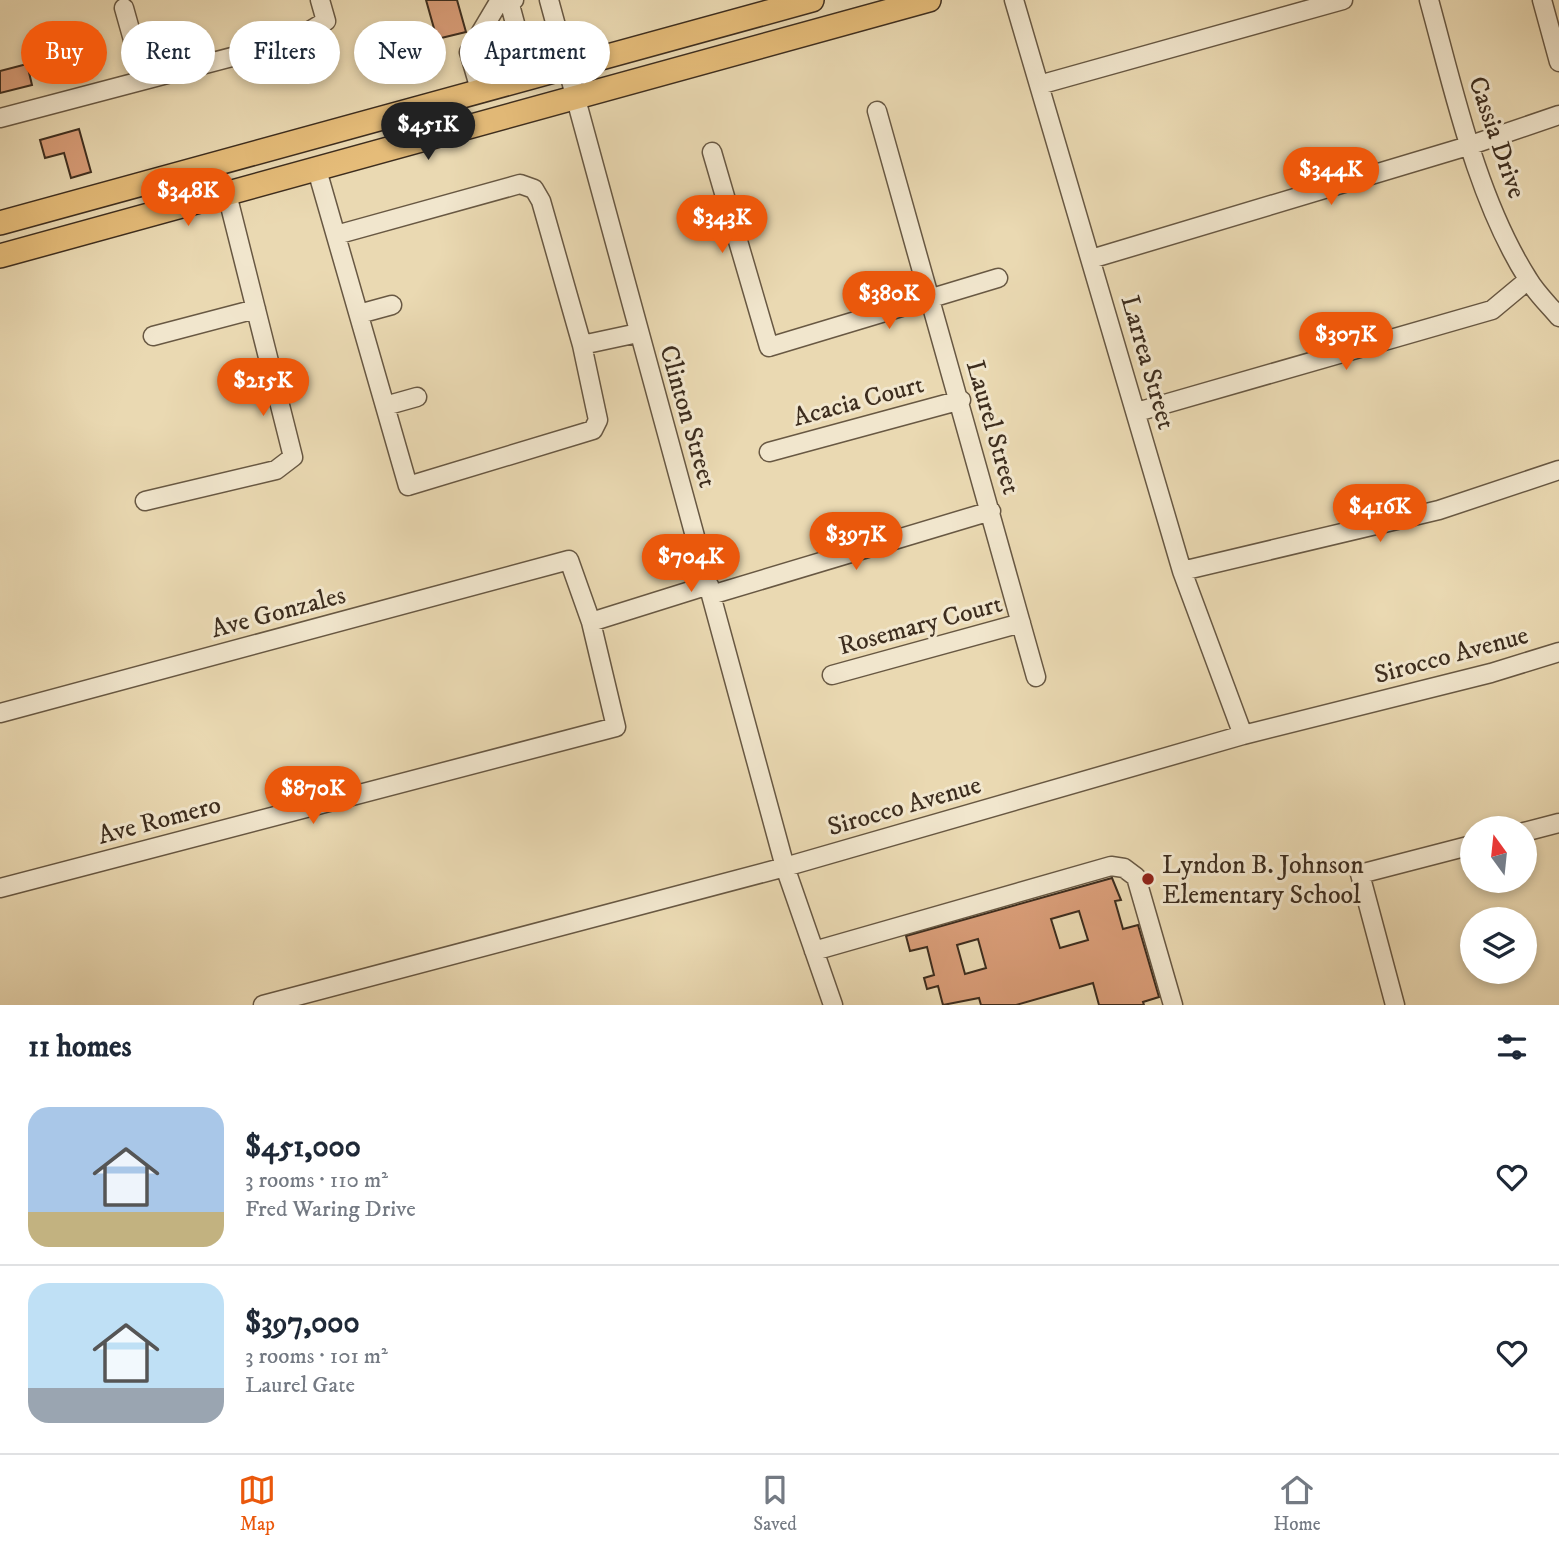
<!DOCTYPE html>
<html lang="en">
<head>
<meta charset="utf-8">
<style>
  :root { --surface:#fff; --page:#f2f2f3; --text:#1f2937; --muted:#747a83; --line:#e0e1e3; --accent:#ea580c }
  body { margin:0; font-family:"IM FELL DW Pica",serif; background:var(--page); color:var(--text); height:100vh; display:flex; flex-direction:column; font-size:26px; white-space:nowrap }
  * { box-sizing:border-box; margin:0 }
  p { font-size:23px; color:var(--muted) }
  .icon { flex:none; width:38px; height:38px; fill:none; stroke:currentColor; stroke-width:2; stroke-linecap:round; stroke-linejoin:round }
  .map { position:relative; height:1005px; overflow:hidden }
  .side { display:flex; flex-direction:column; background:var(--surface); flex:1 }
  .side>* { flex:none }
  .hud { position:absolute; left:21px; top:21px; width:700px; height:63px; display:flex; gap:14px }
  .needle { width:46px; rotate:345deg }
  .fabs { position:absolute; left:1460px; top:816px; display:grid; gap:14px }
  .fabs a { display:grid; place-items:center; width:77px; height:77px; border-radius:50%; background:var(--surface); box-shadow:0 4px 10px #0003; font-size:35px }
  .price { position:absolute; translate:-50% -60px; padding:0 16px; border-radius:24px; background:var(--accent); color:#fff; font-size:23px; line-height:46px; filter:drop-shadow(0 2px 4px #0008) }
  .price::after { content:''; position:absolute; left:50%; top:42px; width:21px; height:16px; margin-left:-10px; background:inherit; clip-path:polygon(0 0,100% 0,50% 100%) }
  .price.active { background:#222; color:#fff }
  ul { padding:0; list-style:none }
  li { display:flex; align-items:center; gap:21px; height:175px; padding:0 28px }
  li+li { border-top:2px solid var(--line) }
  li span { display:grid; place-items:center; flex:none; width:196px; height:140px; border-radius:21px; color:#555 }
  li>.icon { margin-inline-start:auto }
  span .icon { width:84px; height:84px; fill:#fffc; stroke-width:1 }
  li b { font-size:30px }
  h2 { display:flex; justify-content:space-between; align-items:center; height:84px; padding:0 28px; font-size:30px }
  .chip { padding:0 24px; border-radius:32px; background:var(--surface); box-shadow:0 4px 10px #0003; font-size:24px; line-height:63px }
  .chip.active { background:var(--accent); color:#fff }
  .tabs { display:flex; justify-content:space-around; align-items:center; height:98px; border-top:2px solid var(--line); background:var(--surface); font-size:19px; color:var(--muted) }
  .tabs a { display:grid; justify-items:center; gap:4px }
  .tabs .active { color:var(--accent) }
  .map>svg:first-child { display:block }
  .building { fill:#d99d78; stroke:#3d2d1e; stroke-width:2; fill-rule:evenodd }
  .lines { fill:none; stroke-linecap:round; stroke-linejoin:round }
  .minor-casing { stroke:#685843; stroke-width:21 }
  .major-casing { stroke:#3d2d1e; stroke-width:26 }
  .minor { stroke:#f1e6cd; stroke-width:18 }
  .major { stroke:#e5bc79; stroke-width:23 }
  .poi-dot { fill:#8f2418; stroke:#f1e6cd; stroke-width:2.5 }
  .labels { text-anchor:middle; stroke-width:6; stroke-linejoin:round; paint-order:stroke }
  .street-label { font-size:26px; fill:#3d2d1e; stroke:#f1e6cd }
  .poi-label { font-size:26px; fill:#3d2d1e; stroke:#f1e6cd; text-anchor:start }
</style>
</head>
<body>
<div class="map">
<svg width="1559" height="1005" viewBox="0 0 1559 1005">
  <rect width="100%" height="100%" fill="#ead9b2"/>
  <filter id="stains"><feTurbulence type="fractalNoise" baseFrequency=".00286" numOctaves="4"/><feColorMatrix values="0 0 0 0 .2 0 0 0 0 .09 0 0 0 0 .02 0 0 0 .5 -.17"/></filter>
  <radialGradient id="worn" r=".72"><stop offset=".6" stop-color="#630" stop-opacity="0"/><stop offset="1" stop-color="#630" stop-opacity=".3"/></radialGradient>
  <path class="building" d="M426,0H457L466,32L437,39Z
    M27,64L32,85L0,93V71Z
    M79,129L91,172L71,178L64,153L45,158L40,140Z
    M1112,878L1121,900L1115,901L1123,929L1138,925L1159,997L1143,1002L1144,1005H1099L1093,983L1016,1005H981L979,998L943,1005L938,986L927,989L924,978L934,975L927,947L910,951L906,936ZM1079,911L1088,940L1060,948L1051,919ZM978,939L986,968L965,974L957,945Z"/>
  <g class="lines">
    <g class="minor-casing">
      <path id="minor" d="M549,0L785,867L833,1005
        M1014,0L1182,571L1243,735
        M1429,0C1454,91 1477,199 1528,279C1536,293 1549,305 1559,317
        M1542,0L1559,62
        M124,8L144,79
        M475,70L504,61L519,38L509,1
        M1039,85L1343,0
        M481,93L469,52L497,5L514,0
        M877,111L1036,677
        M0,118L293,41L326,21L320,0
        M712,152L769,347L998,278
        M317,170L408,486L593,430L598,420L582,345L638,333
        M336,235L520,184L534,189L541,201L582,345
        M1091,259L1468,146L1559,115
        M359,314L392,305
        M153,336L256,309
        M385,406L417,397
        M1137,412L1492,310L1528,280
        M769,452L961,400
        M145,501L276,470L293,457L227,194
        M1182,571L1439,510L1559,470
        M711,595L991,511
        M591,622L709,585
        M832,675L1021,623
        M0,713L569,560L591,622L616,727L0,888
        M1524,832L1559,823
        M814,951L1111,866L1124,868L1136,877L1173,1005
        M263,1005L785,867L1243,735L1491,673L1559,652
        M1395,1005L1360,874L1472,845"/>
    </g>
    <g class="major-casing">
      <path id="major" d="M0,223L812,0
        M0,256L929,0"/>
    </g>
    <use href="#minor" class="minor"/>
    <use href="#major" class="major"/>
  </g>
  <circle class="poi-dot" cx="1148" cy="879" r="7"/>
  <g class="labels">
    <g class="street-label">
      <text transform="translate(1498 137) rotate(71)" y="9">Cassia Drive</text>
      <text transform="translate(1149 362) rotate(74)" y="9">Larrea Street</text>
      <text transform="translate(858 400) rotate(-15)" y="9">Acacia Court</text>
      <text transform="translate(689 416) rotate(74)" y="9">Clinton Street</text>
      <text transform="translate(994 427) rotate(74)" y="9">Laurel Street</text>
      <text transform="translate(278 611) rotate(-15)" y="9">Ave Gonzales</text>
      <text transform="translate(920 624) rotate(-15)" y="9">Rosemary Court</text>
      <text transform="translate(1451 654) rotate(-15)" y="9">Sirocco Avenue</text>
      <text transform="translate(904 805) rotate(-16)" y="9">Sirocco Avenue</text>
      <text transform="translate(159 819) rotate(-15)" y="9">Ave Romero</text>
    </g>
    <g class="poi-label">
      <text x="1162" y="873">Lyndon B. Johnson<tspan x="1162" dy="30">Elementary School</tspan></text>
    </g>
  </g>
  <rect width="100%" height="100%" filter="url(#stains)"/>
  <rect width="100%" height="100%" fill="url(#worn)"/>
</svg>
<div class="fabs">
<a><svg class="needle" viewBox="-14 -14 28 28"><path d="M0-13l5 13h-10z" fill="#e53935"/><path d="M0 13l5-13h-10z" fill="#747a83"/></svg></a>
<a><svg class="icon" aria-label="layers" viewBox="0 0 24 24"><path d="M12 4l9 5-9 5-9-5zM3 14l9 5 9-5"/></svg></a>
</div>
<b class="price active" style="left:428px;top:162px">$451K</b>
<b class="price" style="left:1331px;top:207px">$344K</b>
<b class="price" style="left:188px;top:228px">$348K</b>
<b class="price" style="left:722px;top:255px">$343K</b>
<b class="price" style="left:889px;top:331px">$380K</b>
<b class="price" style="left:1346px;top:372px">$307K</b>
<b class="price" style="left:263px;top:418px">$215K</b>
<b class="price" style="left:1380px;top:544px">$416K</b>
<b class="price" style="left:856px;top:572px">$397K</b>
<b class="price" style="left:691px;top:594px">$704K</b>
<b class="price" style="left:313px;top:826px">$870K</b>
<div class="hud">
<a class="chip active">Buy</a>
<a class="chip">Rent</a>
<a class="chip">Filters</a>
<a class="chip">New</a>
<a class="chip">Apartment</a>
</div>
</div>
<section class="side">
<h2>11 homes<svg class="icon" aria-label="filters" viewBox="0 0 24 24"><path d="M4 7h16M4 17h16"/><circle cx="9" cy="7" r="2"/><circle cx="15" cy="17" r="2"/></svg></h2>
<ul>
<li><span style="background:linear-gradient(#a9c7e8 75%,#c2b280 0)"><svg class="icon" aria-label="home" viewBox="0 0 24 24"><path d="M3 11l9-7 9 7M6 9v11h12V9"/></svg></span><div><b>$451,000</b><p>3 rooms · 110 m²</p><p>Fred Waring Drive</p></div><svg class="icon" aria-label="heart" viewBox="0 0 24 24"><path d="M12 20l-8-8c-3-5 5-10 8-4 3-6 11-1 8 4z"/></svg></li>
<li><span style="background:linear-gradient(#bfe0f5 75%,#9aa5b1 0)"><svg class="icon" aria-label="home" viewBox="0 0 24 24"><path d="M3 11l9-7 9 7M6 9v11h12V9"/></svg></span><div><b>$397,000</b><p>3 rooms · 101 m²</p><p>Laurel Gate</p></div><svg class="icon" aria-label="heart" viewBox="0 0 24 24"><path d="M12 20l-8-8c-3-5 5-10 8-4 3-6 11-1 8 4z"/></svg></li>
</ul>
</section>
<nav class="tabs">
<a class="active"><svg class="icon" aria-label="map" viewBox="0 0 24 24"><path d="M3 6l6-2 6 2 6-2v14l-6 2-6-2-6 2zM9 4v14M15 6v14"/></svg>Map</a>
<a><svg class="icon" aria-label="saved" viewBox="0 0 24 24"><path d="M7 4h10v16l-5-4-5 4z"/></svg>Saved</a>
<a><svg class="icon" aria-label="home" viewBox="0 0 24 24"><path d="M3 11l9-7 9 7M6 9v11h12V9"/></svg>Home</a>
</nav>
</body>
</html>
